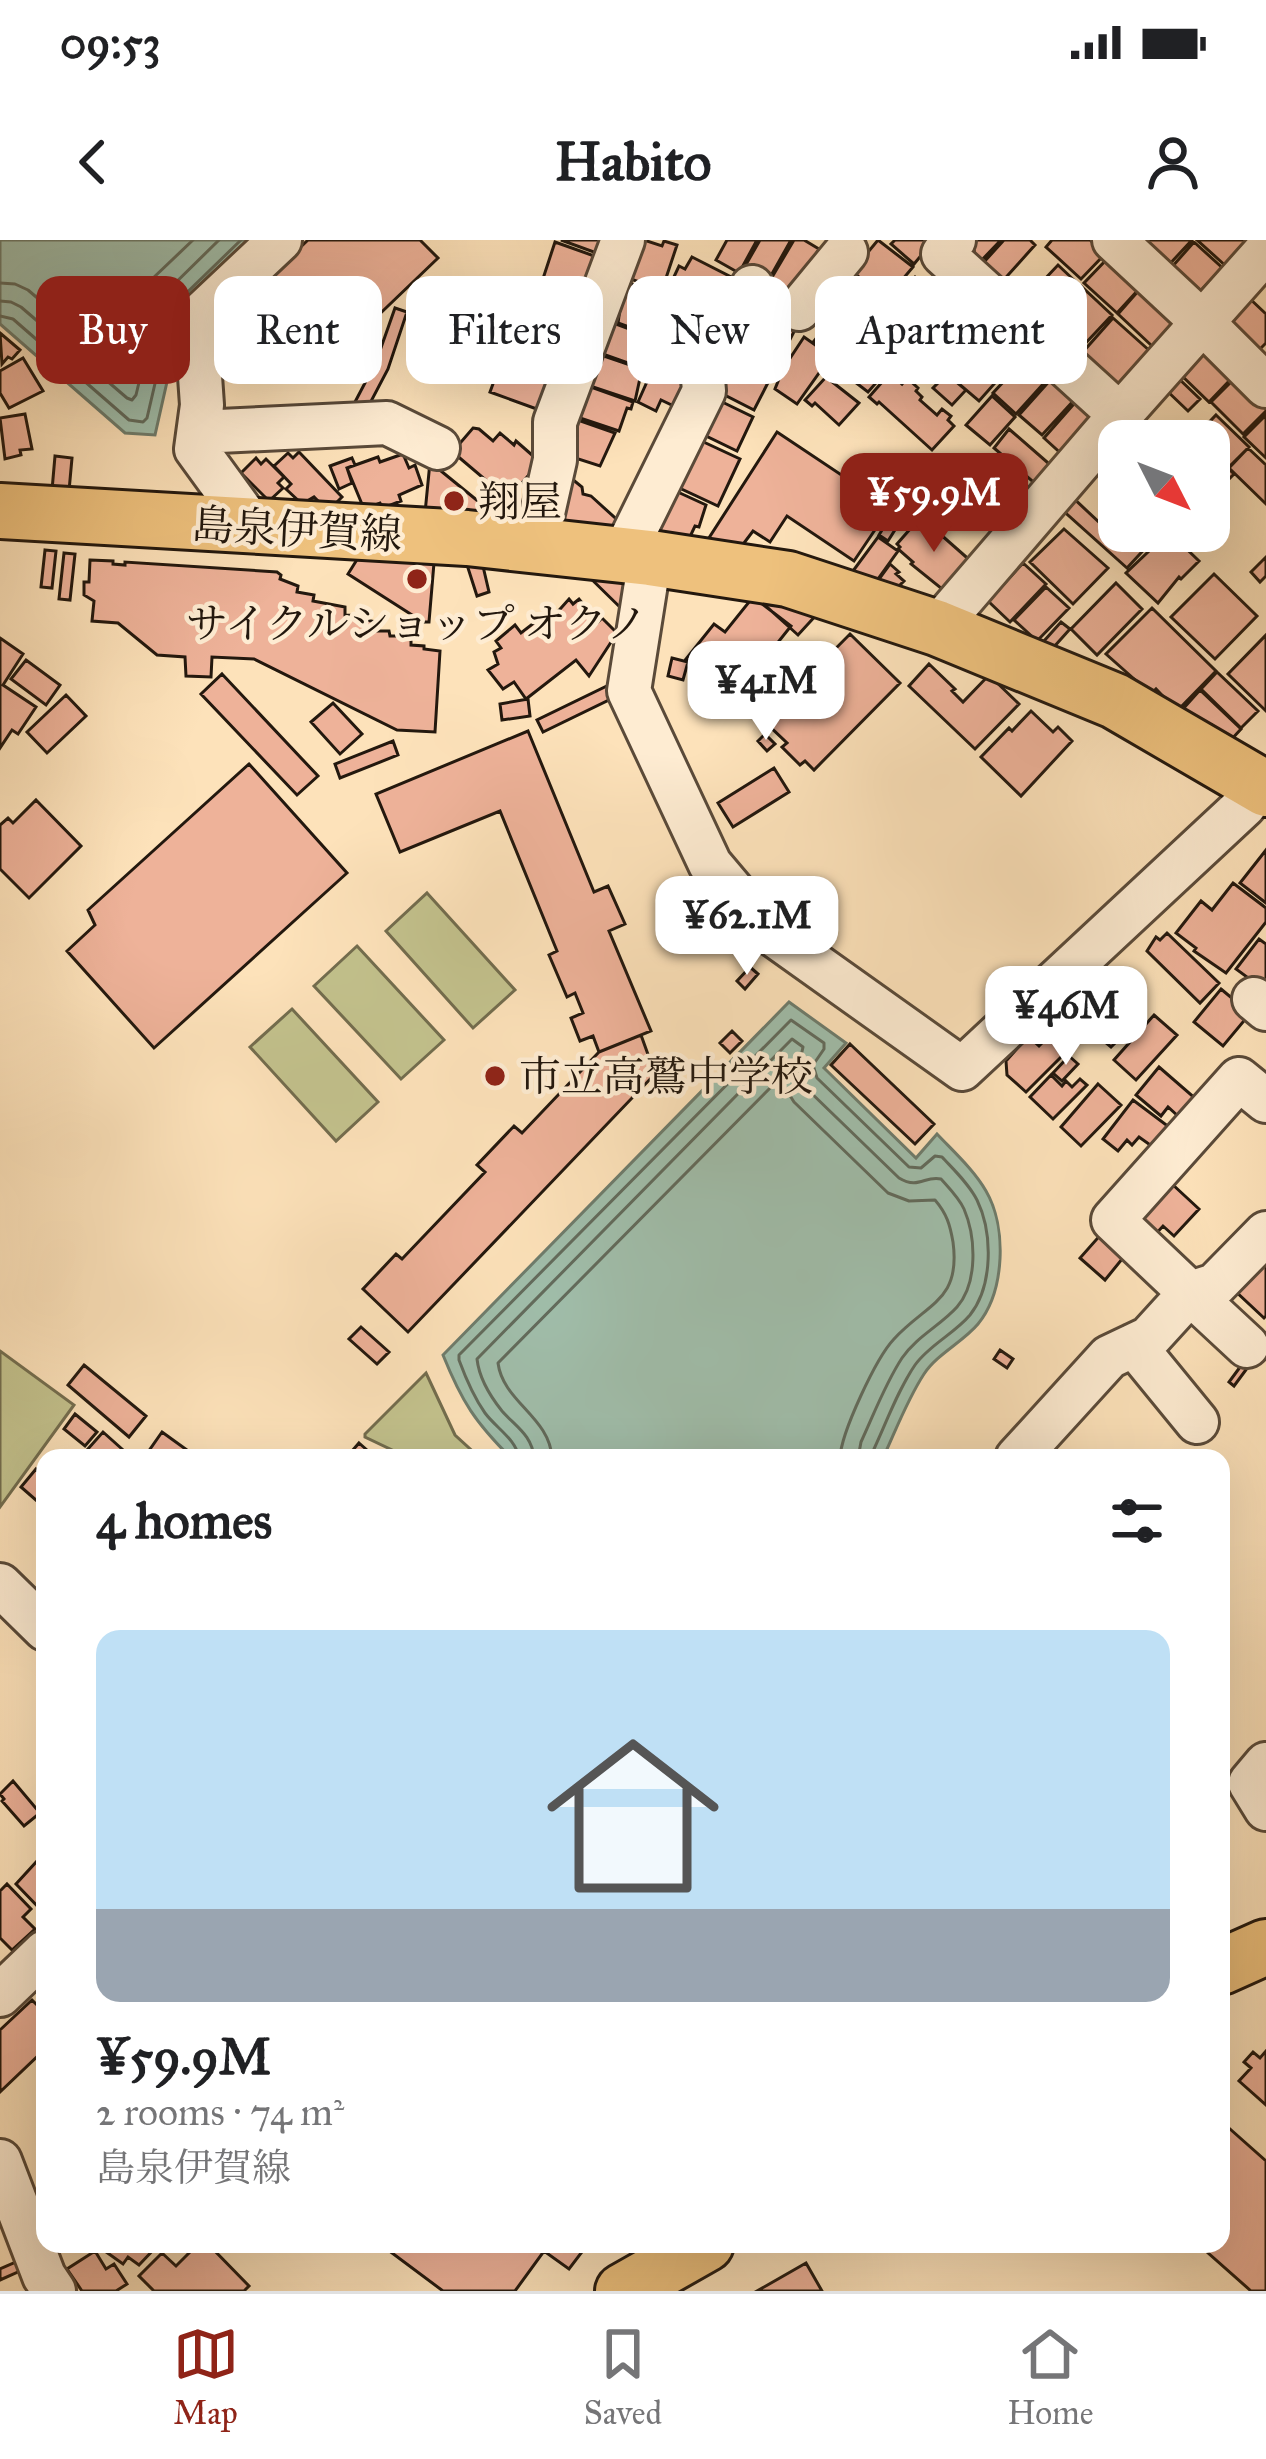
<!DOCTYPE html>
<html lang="en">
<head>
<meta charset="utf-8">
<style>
  :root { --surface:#fff; --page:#f2f2f2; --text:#202124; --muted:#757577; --line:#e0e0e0; --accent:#8f2418 }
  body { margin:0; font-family:"IM FELL Great Primer","Noto Serif JP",serif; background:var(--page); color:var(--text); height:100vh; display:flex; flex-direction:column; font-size:45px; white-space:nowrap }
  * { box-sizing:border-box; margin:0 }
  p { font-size:39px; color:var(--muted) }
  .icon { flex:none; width:66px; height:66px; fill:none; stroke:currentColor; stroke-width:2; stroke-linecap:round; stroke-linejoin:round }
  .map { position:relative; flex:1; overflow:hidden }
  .drawer { position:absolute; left:36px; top:1209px; width:1194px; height:804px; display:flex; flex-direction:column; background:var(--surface); border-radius:24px; box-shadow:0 12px 48px #0002 }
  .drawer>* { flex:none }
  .banner { position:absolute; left:36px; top:36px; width:1194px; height:108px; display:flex; gap:24px }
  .needle { width:78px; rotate:132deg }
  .fabs { position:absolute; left:1098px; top:180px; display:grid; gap:24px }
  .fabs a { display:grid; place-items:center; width:132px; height:132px; border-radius:24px; background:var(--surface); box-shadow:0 12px 48px #0002; font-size:60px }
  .price { position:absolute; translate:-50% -102px; padding:0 27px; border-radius:24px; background:#fff; color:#222; font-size:39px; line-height:78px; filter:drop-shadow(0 3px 6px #0008) }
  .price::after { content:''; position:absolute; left:50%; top:72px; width:36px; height:27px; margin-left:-18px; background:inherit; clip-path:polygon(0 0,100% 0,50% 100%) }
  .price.active { background:var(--accent); color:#fff }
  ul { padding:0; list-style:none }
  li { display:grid; align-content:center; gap:24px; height:636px; padding:0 60px }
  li+li { border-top:3px solid var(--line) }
  li span { display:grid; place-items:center; height:372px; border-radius:24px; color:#555 }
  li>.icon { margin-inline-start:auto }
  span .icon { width:216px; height:216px; fill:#fffc; stroke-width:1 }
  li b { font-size:51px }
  h2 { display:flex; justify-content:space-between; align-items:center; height:144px; padding:0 60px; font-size:51px }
  .chip { padding:0 42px; border-radius:24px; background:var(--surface); box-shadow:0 12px 48px #0002; font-size:42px; line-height:108px }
  .chip.active { background:var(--accent); color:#fff }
  .status { display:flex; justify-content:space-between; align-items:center; height:84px; padding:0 60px; background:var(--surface); direction:ltr }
  .status svg { height:33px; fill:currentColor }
  header { display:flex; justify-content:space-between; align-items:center; height:156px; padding:0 60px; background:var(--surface); font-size:54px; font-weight:700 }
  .menu { display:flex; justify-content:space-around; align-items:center; height:168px; border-top:3px solid var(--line); background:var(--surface); font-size:33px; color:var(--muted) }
  .menu a { display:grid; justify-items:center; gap:6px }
  .menu .active { color:var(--accent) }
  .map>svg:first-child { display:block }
  .green { fill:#c3c28d; stroke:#736d4e; stroke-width:3 }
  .water { fill:#a0beab; stroke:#6e7c6c; stroke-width:3 }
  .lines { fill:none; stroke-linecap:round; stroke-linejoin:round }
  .shore { stroke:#626b5c; stroke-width:3 }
  .building { fill:#eeb299; stroke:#23180e; stroke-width:3 }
  .minor-casing { stroke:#5a4a39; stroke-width:48 }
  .major-casing { stroke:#23180e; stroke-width:60 }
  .minor { stroke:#feecd2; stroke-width:42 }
  .major { stroke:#eec17d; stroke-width:54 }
  .poi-dot { fill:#8f2418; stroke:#feecd2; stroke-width:4.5 }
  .labels { text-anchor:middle; stroke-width:9; stroke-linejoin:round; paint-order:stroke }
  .poi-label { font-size:42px; fill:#23180e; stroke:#feecd2; text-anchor:start }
  .street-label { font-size:42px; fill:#23180e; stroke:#feecd2 }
</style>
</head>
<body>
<div class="status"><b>09:53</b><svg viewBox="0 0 49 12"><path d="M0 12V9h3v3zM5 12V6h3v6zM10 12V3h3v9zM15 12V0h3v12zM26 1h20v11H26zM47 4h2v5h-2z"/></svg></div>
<header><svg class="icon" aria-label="back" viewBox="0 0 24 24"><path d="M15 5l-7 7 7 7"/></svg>Habito<svg class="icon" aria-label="person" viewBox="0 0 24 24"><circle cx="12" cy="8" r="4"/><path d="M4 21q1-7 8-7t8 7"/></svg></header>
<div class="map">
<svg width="1266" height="2051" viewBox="0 0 1266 2051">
  <rect width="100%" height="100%" fill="#fde2ba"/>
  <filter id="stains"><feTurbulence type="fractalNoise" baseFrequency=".00167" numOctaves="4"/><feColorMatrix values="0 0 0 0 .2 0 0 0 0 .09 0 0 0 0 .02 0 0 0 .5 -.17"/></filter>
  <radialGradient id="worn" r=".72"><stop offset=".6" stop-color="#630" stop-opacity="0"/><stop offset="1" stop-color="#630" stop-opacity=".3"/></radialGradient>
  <path class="green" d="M427,653L515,750L473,788L386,691Z
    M357,706L444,800L401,839L314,746Z
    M292,769L378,862L336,901L250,807Z
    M0,1111L74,1165L0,1267Z
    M426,1133L455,1195L480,1218H409L365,1197V1194Z"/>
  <path class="water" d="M0,0H258L183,71L155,195L125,193L0,84Z
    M789,762L846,803L824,828L916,918L937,894C954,912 974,930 986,951C1007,987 1005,1051 978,1084C963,1102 937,1114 924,1134C907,1160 896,1190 883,1218H511C475,1182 462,1162 443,1115Z"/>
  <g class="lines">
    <path class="shore" d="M0,43L15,44L28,50L116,125L121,126L126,122L143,51L151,40L193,0
      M0,61L11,62L21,67L127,158L132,160L136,155L159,59L219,0
      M0,76L13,79L129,180L143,182L147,178L173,66L241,0
      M519,1218C516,1199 496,1188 485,1173C473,1156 466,1139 459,1120V1115L791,780L824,803V809L813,825L817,838L909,927L921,928L935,916L942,917C954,930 969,944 977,960C993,993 993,1046 970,1075C954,1094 929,1105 915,1125C898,1150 887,1181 874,1209L873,1218
      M534,1218C532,1195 516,1187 502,1171C490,1156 479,1137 477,1119L792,799L803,807L798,830L806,848L899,938C919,950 925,935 941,939C949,948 959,958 964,969C976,997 978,1043 957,1067C941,1085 916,1097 902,1118C885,1144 874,1174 861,1202L858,1218
      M552,1218C550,1177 503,1162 498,1123L777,841L782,843L794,862L888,953L909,961L935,960C947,974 950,985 953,1002C961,1061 927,1063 894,1099C876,1118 841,1193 840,1218"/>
  </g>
  <path class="building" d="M308,0H420L438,18L339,113L330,104L282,103L284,56L268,38Z
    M561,0H607L602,15Z
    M644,0L662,6L664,1L677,5L662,50L625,37L640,13Z
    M727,0H757L739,33L716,20Z
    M760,0H791L764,48L740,35Z
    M794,0H804L819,9L788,63L765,49Z
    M878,0L913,27L886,59L849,29L864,17Z
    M895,0H934L914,24L891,4Z
    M967,0H1001L978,24L969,16L974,11L965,2Z
    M1004,0H1030L1035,5L1000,44L990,35L994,31L984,22Z
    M1052,0H1090L1105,14L1081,39L1046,7Z
    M1144,0H1192L1166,28Z
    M1197,0H1253L1228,28Z
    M555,2L597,17L576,77L535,63Z
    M1194,2L1227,32L1212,47L1208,43L1195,57L1171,28Z
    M692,17L739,41L696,130L651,109L660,91L657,90L662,72L667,76L669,72L661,69L666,59L674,63L677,57L674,55L679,44L672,41L679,26L685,29Z
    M1109,17L1139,49L1117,73L1084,43Z
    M1058,25L1077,43L1041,83L1032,74L1036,70L1025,60Z
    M915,37L941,59L897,109L871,87Z
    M626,42L662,54L648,94L618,83L620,69L617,68Z
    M1081,46L1112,75L1082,107L1051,78Z
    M1140,49L1177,79L1169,96L1161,97L1152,106L1118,74Z
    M961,52L976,65L967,75L977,84L982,78L992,87L990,90L1012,110L1018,103L1025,109L979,161L959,144L963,140L950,127L953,124L945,117L940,122L926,110L929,107L927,105L914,118L905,110L945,63L950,59L952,61Z
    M758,56L801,78L754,170L711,148Z
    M1247,56L1266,74V103L1255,114L1230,81Z
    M534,67L578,82L559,137L502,117L508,100L521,105Z
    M395,68L407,72L388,129L367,169L355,162L376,122Z
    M1113,78L1151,112L1120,147L1082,113Z
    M832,79L851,95L833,117L814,101Z
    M608,81L651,97L642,128L597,112Z
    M0,93L20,110L12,119L8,117L2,124Z
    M804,97L831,116L797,164L775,149L783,129Z
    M860,97L866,103L861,110L879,125L883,121L890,127L868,152L834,126Z
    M1201,109L1224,127L1220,130L1230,140L1209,162L1179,133Z
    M904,111L925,129L916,139L896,120Z
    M1031,112L1054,132L1016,174L993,153Z
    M601,115L642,129L635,161L590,146Z
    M23,118L43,151L9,168L0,153V131Z
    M654,118L694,137L680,169L661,160L656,171L638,162L650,135L647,134Z
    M501,122L556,141L545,172L490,152Z
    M890,133L902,144L907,138L918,148L916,151L922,157L920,160L937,175L942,169L951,176L948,180L954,186L932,210L879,162L877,164L869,157Z
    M947,134L966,150L952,165L933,148Z
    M1176,136L1200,159L1188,171L1165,149Z
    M826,137L859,163L839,185L815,163L812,166L805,160Z
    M1053,137L1076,158L1042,195L1019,175Z
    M1235,138L1266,168V171L1243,194L1211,162Z
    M591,147L633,162L631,169L627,168L619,191L580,178Z
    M992,156L1015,177L990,205L966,185Z
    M1080,157L1101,176L1065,217L1044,198Z
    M716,159L753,177L737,211L700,193Z
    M25,174L32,209L20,210L21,215L5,219L0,178Z
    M1216,175L1249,207L1228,228L1234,234L1218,250L1213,244L1209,247V201H1186L1192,195L1194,198Z
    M1266,175V218L1244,197Z
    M575,179L615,193L600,226L572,217Z
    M473,188L479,189L493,201L500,193L514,205L516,201L540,222L508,259L455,214V209Z
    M1009,189L1055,229L1039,247L994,208Z
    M777,192L867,252L864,256L887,272L854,321L787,276L770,302L753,291L741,307L707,301Z
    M695,198L740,219L718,266L673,245Z
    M1248,208L1266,225V264L1229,228Z
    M299,212L342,257L332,267H324L314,257L302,264L286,249L291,244L274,226L288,213L293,218Z
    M403,214L409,228L415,225L422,245L399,255L401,261L383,268L380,263L364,269L347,228L378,217L380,222Z
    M55,216L72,218L69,251L52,250Z
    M256,218L261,224L266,219L284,237L278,243L283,248L269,261L241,233Z
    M352,218L355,225L347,228L352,243L339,249L330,226Z
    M430,222L484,266L483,279L425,273Z
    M566,234L582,247L583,254L591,256L624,286L618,293L557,285Z
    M669,248L706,265L699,287L695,286L688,301L649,293Z
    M1119,253V291H1165L1154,303L1152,301L1127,328L1060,268L1071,256L1101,284L1111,276L1104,270Z
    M923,279L973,323L947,353L911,324L913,322L898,309L900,307L897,304L918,280L920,282Z
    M888,280L898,285L888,301L879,295Z
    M1064,289L1108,328L1073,364L1030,322Z
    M1169,292L1199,321L1181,339L1179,337L1158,363L1126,333Z
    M878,297L898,311L870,350L850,335Z
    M45,310L56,311L52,348L41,347Z
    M64,313L75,314L70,360L59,359Z
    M1266,317V336L1260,342L1251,332Z
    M358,318L434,323L429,382H423L348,334Z
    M90,320L113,321V324L125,325V322L277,332L281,335L280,339L298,346L297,352L314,355L313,361L345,367V375L361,376V379L376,382L375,391H389L390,396H407L411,399V405L424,406V409L440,411L435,492L397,490L254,419L212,417L211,437L186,436L185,417L157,415L118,383L92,381L94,361L84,355V342H89Z
    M482,322L489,352L477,356L468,328L469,323Z
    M1023,323L1046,344L1010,382L988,361Z
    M890,324L899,332L896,334L904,341L899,346L907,353L871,350Z
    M581,329L633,334L630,377Z
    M1214,334L1257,376L1215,419L1171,377Z
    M1116,343L1142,369L1097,415L1071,389Z
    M1046,347L1069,368L1037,401L1014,380Z
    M753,357L791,386L779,401L785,406L778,416L771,410L738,452L723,441L719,445L686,419L714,384L725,392Z
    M569,359L573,364L579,359L598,382L602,378L617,393L589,436L576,420L526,459L514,442L503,449L488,430L498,424L494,412L501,408L496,401L515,385L521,393L548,372L553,377Z
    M772,359L819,372L798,395L766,366Z
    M1152,368L1216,431L1177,471L1156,449L1151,454L1106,414Z
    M1061,382L1070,389L1052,409L1044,401Z
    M850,394L900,443L814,530L805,521L800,525L782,507L787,503L764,481Z
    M1266,395V471L1228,434Z
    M0,398L23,414L3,445L36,467L18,494L12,490L0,508Z
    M672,418L688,422L683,440L668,436Z
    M26,420L60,445L46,465L11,439Z
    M929,424L955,449L952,451L963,462L989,435L1019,464L975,509L909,446Z
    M1217,432L1258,471L1241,488L1201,449Z
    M222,434L318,536L297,555L201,454Z
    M611,444L617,456L543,492L537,480Z
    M1200,450L1241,489L1230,501L1212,485L1208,489L1182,470Z
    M66,455L86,476L47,513L27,492Z
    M528,459L530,476L502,480L500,464Z
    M333,463L362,494L340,514L311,482Z
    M1031,471L1053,492L1058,487L1072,501L1021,556L981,517L1009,488L1012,491Z
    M528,491L594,652L608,646L625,684L609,691L651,791L599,812L593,796L580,801L571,778L583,773L575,753L567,757L549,715L557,711L500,571L400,612L376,554Z
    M765,494L775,504L767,511L758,501Z
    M393,501L398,515L340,538L335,524Z
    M249,524L347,633L154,808L67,711L95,685L88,670Z
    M774,528L789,552L733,587L718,563Z
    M36,560L81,606L29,658L0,629V585L8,578L13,583Z
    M1266,610V663L1240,643Z
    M1233,643L1266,668V682L1226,733L1194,711L1196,708L1176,693L1201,661L1212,670Z
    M1167,693L1219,743L1200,763L1147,711L1156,697L1160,700Z
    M1259,699L1266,704V751L1236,729Z
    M750,727L758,734L745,749L737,741Z
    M1099,733L1116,751L1120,747L1144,771L1141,774L1143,776L1111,807L1081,782L1084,780L1067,764Z
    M1221,749L1239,764L1248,776L1223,806L1194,782Z
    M1154,775L1177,795L1136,840L1114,820Z
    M732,791L742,801L730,813L720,803Z
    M641,795L655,834L408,1092L363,1049L396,1014L402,1019L485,932L477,925L514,886L522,893L599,812Z
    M1028,796L1039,806L1048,797L1065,813L1026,852L1007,835L1006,821Z
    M850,804L934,884L915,904L831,825Z
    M1069,816L1078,824L1062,841L1053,833Z
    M1159,827L1196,859L1178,876L1168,867L1161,876L1136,855Z
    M1051,835L1062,846L1066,841L1072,847L1080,839L1087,845L1053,879L1030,857Z
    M1098,844L1121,865L1081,906L1061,887Z
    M1133,860L1169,887L1153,907L1139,897L1132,905L1127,900L1118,911L1103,899Z
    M1172,944L1199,969L1174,996L1163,986L1154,996L1143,986L1144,975Z
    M1103,992L1127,1013L1105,1040L1080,1018Z
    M1266,1018V1076L1264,1078L1232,1048Z
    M361,1087L389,1112L377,1124L349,1099Z
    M1000,1110L1013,1119L1007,1128L994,1119Z
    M1246,1119L1251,1123L1234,1146L1229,1142Z
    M84,1125L146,1176L129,1197L68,1145Z
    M75,1174L97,1192L85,1206L64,1189Z
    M103,1192L132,1218H88L92,1214L87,1210Z
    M162,1192L198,1218H150L146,1215Z
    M359,1203L376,1218H346Z
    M36,1229L45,1237V1268L21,1247Z
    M13,1541L40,1573L24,1586L2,1561L4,1559L0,1554Z
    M38,1620L45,1627V1674L16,1644Z
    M7,1644L31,1669L23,1677L35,1689L12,1710L0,1698V1651Z
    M45,1759V1809L0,1852V1790L32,1760L38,1766Z
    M1266,1811V1865L1239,1841L1251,1828L1244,1822L1253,1812L1260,1818Z
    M1221,1881L1266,1921V2051H1251L1198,2004H1221Z
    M107,2004H156L158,2005L139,2025L128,2017L123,2024L102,2009Z
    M198,2004H208L249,2046L244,2051H154L139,2036L162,2013L176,2026Z
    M380,2004H588L569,2029L544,2011L515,2051H443Z
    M95,2011L106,2029L114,2024L127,2044L116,2051H82L67,2029Z
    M16,2022L20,2031L0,2040V2029Z
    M806,2023L822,2051H757Z"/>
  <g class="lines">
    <g class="minor-casing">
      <path id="minor" d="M954,0L943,14L1120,175
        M1114,0L1202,82L1266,146
        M799,69L846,12
        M199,192L387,183L438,208
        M252,286L196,209L202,165L196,79L280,0
        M536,304L555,220V182L623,0
        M630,316L631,299L704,151L703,139L752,47
        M650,318L629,451L710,624L764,688L962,829L1244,566L1260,545
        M937,388L1120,175L1266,11
        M1254,759L1266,769
        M1134,1105L1197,1182
        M1247,1106L1190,1053L1215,1045L1266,993
        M1017,1218L1109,1117L1149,1098L1190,1053L1113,980L1239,839L1266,861
        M0,1345L45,1389
        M1266,1524L1250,1543L1266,1569
        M0,1755L45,1712
        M0,1921L44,2036L54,2051"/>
    </g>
    <g class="major-casing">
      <path id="major" d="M0,271L467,298L650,318L788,339L937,388L1115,461L1266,549
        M1221,1727L1266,1707
        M623,2051L706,2004"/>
    </g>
    <use href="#minor" class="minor"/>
    <use href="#major" class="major"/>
  </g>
  <g class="poi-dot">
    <circle cx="454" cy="261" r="12"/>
    <circle cx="417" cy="339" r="12"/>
    <circle cx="495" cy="836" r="12"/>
  </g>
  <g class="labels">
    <g class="poi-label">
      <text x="478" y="276">翔屋</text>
      <text x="417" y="398" text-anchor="middle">サイクルショップ オクノ</text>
      <text x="519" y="851">市立高鷲中学校</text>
    </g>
    <g class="street-label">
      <text transform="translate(297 289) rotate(3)" y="15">島泉伊賀線</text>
    </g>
  </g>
  <rect width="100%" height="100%" filter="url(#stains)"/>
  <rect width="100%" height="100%" fill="url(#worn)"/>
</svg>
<div class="fabs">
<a><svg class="needle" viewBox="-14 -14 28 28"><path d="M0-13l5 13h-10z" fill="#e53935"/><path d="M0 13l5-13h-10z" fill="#757577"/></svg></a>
</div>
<b class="price active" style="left:934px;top:315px">¥59.9M</b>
<b class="price" style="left:766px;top:503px">¥41M</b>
<b class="price" style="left:747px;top:738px">¥62.1M</b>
<b class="price" style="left:1066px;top:828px">¥46M</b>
<div class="banner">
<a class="chip active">Buy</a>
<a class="chip">Rent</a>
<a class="chip">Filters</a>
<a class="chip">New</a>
<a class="chip">Apartment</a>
</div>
<section class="drawer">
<h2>4 homes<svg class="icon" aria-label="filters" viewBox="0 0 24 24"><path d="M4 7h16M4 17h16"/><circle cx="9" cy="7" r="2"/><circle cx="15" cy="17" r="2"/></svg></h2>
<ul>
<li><span style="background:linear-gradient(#bfe0f5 75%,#9aa5b1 0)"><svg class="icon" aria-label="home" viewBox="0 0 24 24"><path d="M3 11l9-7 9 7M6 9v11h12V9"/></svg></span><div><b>¥59.9M</b><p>2 rooms · 74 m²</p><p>島泉伊賀線</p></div></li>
</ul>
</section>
</div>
<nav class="menu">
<a class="active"><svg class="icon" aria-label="map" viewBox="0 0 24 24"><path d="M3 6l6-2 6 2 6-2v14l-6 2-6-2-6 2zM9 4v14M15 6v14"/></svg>Map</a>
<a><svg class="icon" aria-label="saved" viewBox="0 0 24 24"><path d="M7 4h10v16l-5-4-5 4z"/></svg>Saved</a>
<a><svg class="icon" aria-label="home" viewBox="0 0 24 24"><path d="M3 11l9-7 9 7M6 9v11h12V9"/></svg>Home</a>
</nav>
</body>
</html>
